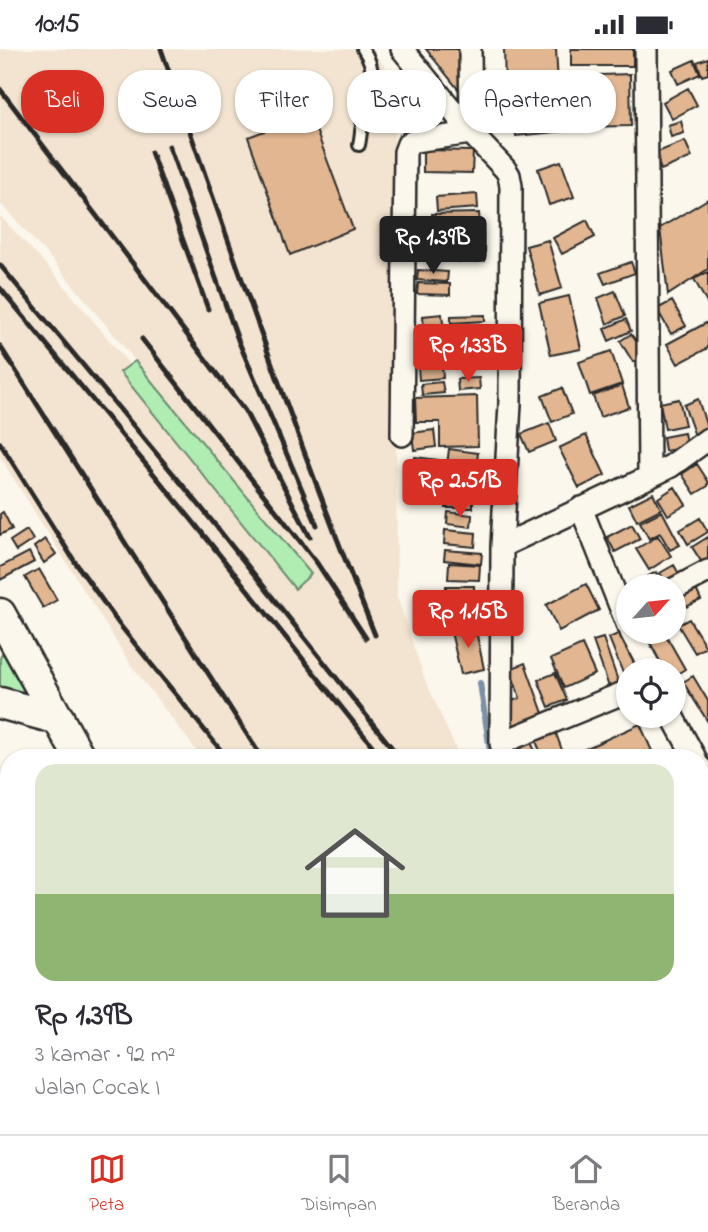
<!DOCTYPE html>
<html lang="id">
<head>
<meta charset="utf-8">
<style>
  :root { --surface:#fff; --page:#f2f2f3; --text:#2b2b33; --muted:#7c7c81; --line:#e1e1e2; --accent:#d93025 }
  body { margin:0; font-family:"Indie Flower",sans-serif; background:var(--page); color:var(--text); height:100vh; display:flex; flex-direction:column; font-size:26px; white-space:nowrap }
  * { box-sizing:border-box; margin:0 }
  p { font-size:23px; color:var(--muted) }
  .icon { flex:none; width:38px; height:38px; fill:none; stroke:currentColor; stroke-width:2; stroke-linecap:round; stroke-linejoin:round }
  .map { position:relative; flex:1; overflow:hidden }
  .sheet { position:absolute; left:0px; top:700px; width:709px; height:385px; display:flex; flex-direction:column; background:var(--surface); border-radius:28px 28px 0 0; box-shadow:0 2px 5px #0004 }
  .sheet>* { flex:none }
  .hud { position:absolute; left:21px; top:21px; width:667px; height:63px; display:flex; gap:14px }
  .needle { width:46px; rotate:63deg }
  .fabs { position:absolute; left:616px; top:525px; display:grid; gap:14px }
  .fabs a { display:grid; place-items:center; width:70px; height:70px; border-radius:50%; background:var(--surface); box-shadow:0 2px 5px #0004; font-size:35px }
  .price { position:absolute; translate:-50% -60px; padding:0 16px; border-radius:7px; background:var(--accent); color:#fff; font-size:23px; line-height:46px; filter:drop-shadow(0 2px 4px #0008) }
  .price::after { content:''; position:absolute; left:50%; top:42px; width:21px; height:16px; margin-left:-10px; background:inherit; clip-path:polygon(0 0,100% 0,50% 100%) }
  .price.on { background:#222; color:#fff }
  ul { padding:0; list-style:none }
  li { display:grid; align-content:center; gap:14px; height:371px; padding:0 35px }
  li span { display:grid; place-items:center; height:217px; border-radius:21px; color:#555 }
  li>.icon { margin-inline-start:auto }
  span .icon { width:126px; height:126px; fill:#fffc; stroke-width:1 }
  li b { font-size:30px }
  .pill { padding:0 24px; border-radius:28px; background:var(--surface); box-shadow:0 2px 5px #0004; font-size:24px; line-height:63px }
  .pill.on { background:var(--accent); color:#fff }
  .status { display:flex; justify-content:space-between; align-items:center; height:49px; padding:0 35px; background:var(--surface); direction:ltr }
  .status svg { height:19px; fill:currentColor }
  .tab-bar { display:flex; justify-content:space-around; align-items:center; height:98px; border-top:2px solid var(--line); background:var(--surface); font-size:19px; color:var(--muted) }
  .tab-bar a { display:grid; justify-items:center; gap:4px }
  .tab-bar .on { color:var(--accent) }
  .map>svg:first-child { display:block }
  .built { fill:#f3e4d1 }
  .green { fill:#afedb3; stroke:#6d8c6f; stroke-width:2 }
  .lines { fill:none; stroke-linecap:round; stroke-linejoin:round }
  .stream { stroke:#7a91a6; stroke-width:6 }
  .river { stroke:#aed5f8; stroke-width:37 }
  .building { fill:#e1b691; stroke:#2b2b2b; stroke-width:2 }
  .lane-casing { stroke:#2b2b2b; stroke-width:16 }
  .street-casing { stroke:#2b2b2b; stroke-width:26 }
  .secondary-casing { stroke:#2b2b2b; stroke-width:35 }
  .path { stroke:#2b2b2b; stroke-width:3.5; stroke-dasharray:5 5; stroke-linecap:butt }
  .lane { stroke:#fbf7ec; stroke-width:10 }
  .street { stroke:#fbf7ec; stroke-width:21 }
  .secondary { stroke:#fbf7ec; stroke-width:30 }
  .rail { stroke:#2b2b2b; stroke-width:5 }
</style>
</head>
<body>
<div class="status"><b>10:15</b><svg viewBox="0 0 49 12"><path d="M0 12V9h3v3zM5 12V6h3v6zM10 12V3h3v9zM15 12V0h3v12zM26 1h20v11H26zM47 4h2v5h-2z"/></svg></div>
<div class="map">
<svg width="708" height="1085" viewBox="0 0 708 1085">
  <rect width="100%" height="100%" fill="#fbf7ec"/>
  <filter id="ink" filterUnits="userSpaceOnUse"><feTurbulence type="fractalNoise" baseFrequency=".0143" numOctaves="2"/><feDisplacementMap in="SourceGraphic" scale="14" xChannelSelector="R" yChannelSelector="G"/><feConvolveMatrix kernelMatrix="1 2 1 2 8 2 1 2 1" color-interpolation-filters="sRGB"/></filter>
  <g filter="url(#ink)">
    <path class="built" d="M0,0H371L394,29L397,547L424,628L460,709H202L131,616L0,408V167L51,221L130,316L121,324L295,540L311,525L54,213L0,154Z"/>
    <path class="green" d="M135,312L311,525L295,540L120,323Z
      M5,599L34,649L0,642V609Z"/>
    <g class="lines">
      <path class="stream" d="M480,634L491,709
        M700,957L708,968"/>
      <path class="river" d="M700,873L708,869
        M429,1085L439,1076"/>
    </g>
    <path class="building" d="M426,0H465L462,45Z
      M504,0H556L558,35L505,37Z
      M571,0H633V17H571Z
      M708,9V25L702,27L697,13Z
      M694,11L700,25L678,35L672,21Z
      M630,25L631,77L570,78L569,27Z
      M688,39L697,56L672,70L663,53Z
      M561,41L565,82L516,87L511,47Z
      M435,51L439,82L405,86L401,55Z
      M310,65L353,180L290,206L248,88Z
      M681,72L684,84L671,88L668,76Z
      M685,92L692,108L661,121L655,104Z
      M423,101L473,102L472,124L423,123Z
      M561,112L574,148L549,156L538,120Z
      M477,145L478,159L437,162L436,148Z
      M708,150V220L668,246L660,179Z
      M479,164L480,177L432,178V165Z
      M587,171L595,188L562,205L553,189Z
      M447,184L448,202L417,203L416,185Z
      M460,184L483,185V194L460,193Z
      M548,191L562,239L540,246L526,197Z
      M459,198H485V212L460,213Z
      M631,213L635,224L605,235L600,224Z
      M418,221L448,223L447,233L417,231Z
      M708,223V256L694,230Z
      M418,234L450,235V246L417,245Z
      M615,242L625,267L607,275L598,249Z
      M569,247L581,300L551,306L539,254Z
      M672,252L686,277L671,285L657,260Z
      M442,265L445,292L425,294L423,267Z
      M485,266V272L451,274V267Z
      M626,270L631,282L609,292L604,280Z
      M706,274L708,279V299L678,315L667,295Z
      M469,277L474,299L455,303L449,282Z
      M631,285L645,305L633,313L620,292Z
      M611,302L622,335L590,346L579,313Z
      M447,305H481V314L447,313Z
      M442,316L443,329L419,331L418,317Z
      M479,329L480,340L458,342L457,330Z
      M442,333L444,344L422,346L421,335Z
      M622,336L629,358L600,368L593,347Z
      M562,339L572,365L552,373L542,347Z
      M477,347L478,397L440,398V373H416L415,349Z
      M679,350L685,376L665,380L660,354Z
      M698,350L708,382L695,387L684,356Z
      M549,374L556,392L529,403L521,385Z
      M434,381L436,398L414,401L412,384Z
      M684,384L687,398L665,402L663,388Z
      M586,386L605,426L579,439L559,399Z
      M449,400L478,404L476,420L447,417Z
      M415,408L439,411L435,446L422,445L425,424L413,423Z
      M697,415L708,432V437L695,445L682,425Z
      M447,426L475,427V441L447,440Z
      M675,438L686,456L668,466L658,449Z
      M653,444L661,460L637,472L629,456Z
      M446,445L473,446V459H446Z
      M662,462L680,496L670,501L660,484L649,490L640,473Z
      M3,463L12,480L0,486V465Z
      M448,463L472,466L471,478L447,475Z
      M700,469L708,483L688,495L680,481Z
      M632,475L640,490L615,503L607,488Z
      M27,481L33,491L16,502L10,492Z
      M445,481L476,484L475,498L444,495Z
      M658,487L671,507L649,521L636,500Z
      M708,488V519L706,520L692,498Z
      M45,490L56,505L44,514L34,498Z
      M445,501L482,504L481,515L444,511Z
      M29,503L34,513L0,531V518Z
      M449,514L480,516L479,531L448,530Z
      M674,516L682,530L668,537L660,524Z
      M39,520L57,551L43,559L25,528Z
      M656,523L663,536L634,537L633,535Z
      M586,535L599,561L559,582L546,556Z
      M446,537H474V554H446Z
      M695,538L701,551L686,558L680,546Z
      M689,570L706,598L695,604L678,576Z
      M475,577L484,620L461,625L451,583Z
      M622,583L638,621H628L627,634L609,589Z
      M664,583L685,620L674,627V621H661L646,593Z
      M603,589L619,635L609,638L593,592Z
      M582,596L595,625L564,639L551,610Z
      M525,614L544,667L514,678L505,655L520,649L510,620Z
      M555,624L567,651L549,658L538,631Z
      M693,627L708,652V673L683,633Z
      M640,675L655,709H579L576,704Z
      M555,682L565,709H543L535,690Z
      M530,691L538,709H511L508,701Z
      M1,931H9V956H2Z
      M9,970V1018L4,1019L0,1003V972Z
      M9,1056V1076H33L36,1085H8L0,1059Z
      M53,1076H79L83,1085H57Z
      M318,1076H346L349,1085H322Z
      M398,1076H411L417,1080L414,1085H391Z"/>
    <g class="lines">
      <g class="lane-casing">
        <path id="lane" d="M359,96C361,87 361,77 364,68C371,43 379,23 363,0"/>
      </g>
      <g class="street-casing">
        <path id="street" d="M402,0L471,84L414,92L408,95L405,103L402,386
          M470,0L471,84L505,120L509,126L511,137L510,355L502,497L501,694L505,709
          M649,428L671,417L708,390
          M581,459L628,577
          M502,497L649,428L646,0
          M674,540L708,522
          M631,583L651,621
          M672,667L695,709
          M501,694L628,642
          M700,718L708,730
          M700,844L708,840
          M0,875L9,874
          M700,896L708,892
          M700,987H708
          M700,1006L708,1017
          M0,1041L9,1038"/>
      </g>
      <g class="secondary-casing">
        <path id="secondary" d="M0,565L80,709
          M0,654L59,670
          M260,1076L263,1085"/>
      </g>
      <path class="path" d="M367,1085L374,1076"/>
      <use href="#lane" class="lane"/>
      <use href="#street" class="street"/>
      <use href="#secondary" class="secondary"/>
      <path class="rail" d="M161,0C230,196 297,393 375,586
        M0,40L245,362L310,488
        M169,97L238,291L317,476
        M151,103L208,260
        M0,216L200,457L400,709
        M0,239L191,470L382,709
        M142,290L317,514L366,589
        M0,297L262,709
        M0,394L75,513L119,575L227,709
        M518,1076L525,1085
        M540,1076L546,1085
        M676,1076L683,1085
        M693,1076L700,1085"/>
    </g>
  </g>
</svg>
<div class="fabs">
<a><svg class="needle" viewBox="-14 -14 28 28"><path d="M0-13l5 13h-10z" fill="#e53935"/><path d="M0 13l5-13h-10z" fill="#7c7c81"/></svg></a>
<a><svg class="icon" aria-label="locate" viewBox="0 0 24 24"><circle cx="12" cy="12" r="6"/><path d="M12 2v4M12 18v4M2 12h4M18 12h4"/></svg></a>
</div>
<b class="price on" style="left:433px;top:227px">Rp 1.39B</b>
<b class="price" style="left:468px;top:335px">Rp 1.33B</b>
<b class="price" style="left:460px;top:470px">Rp 2.51B</b>
<b class="price" style="left:468px;top:601px">Rp 1.15B</b>
<div class="hud">
<a class="pill on">Beli</a>
<a class="pill">Sewa</a>
<a class="pill">Filter</a>
<a class="pill">Baru</a>
<a class="pill">Apartemen</a>
</div>
<section class="sheet">
<ul>
<li><span style="background:linear-gradient(#dfe7d0 60%,#8fb573 0)"><svg class="icon" aria-label="home" viewBox="0 0 24 24"><path d="M3 11l9-7 9 7M6 9v11h12V9"/></svg></span><div><b>Rp 1.39B</b><p>3 kamar · 92 m²</p><p>Jalan Cocak I</p></div></li>
</ul>
</section>
</div>
<nav class="tab-bar">
<a class="on"><svg class="icon" aria-label="map" viewBox="0 0 24 24"><path d="M3 6l6-2 6 2 6-2v14l-6 2-6-2-6 2zM9 4v14M15 6v14"/></svg>Peta</a>
<a><svg class="icon" aria-label="saved" viewBox="0 0 24 24"><path d="M7 4h10v16l-5-4-5 4z"/></svg>Disimpan</a>
<a><svg class="icon" aria-label="home" viewBox="0 0 24 24"><path d="M3 11l9-7 9 7M6 9v11h12V9"/></svg>Beranda</a>
</nav>
</body>
</html>
